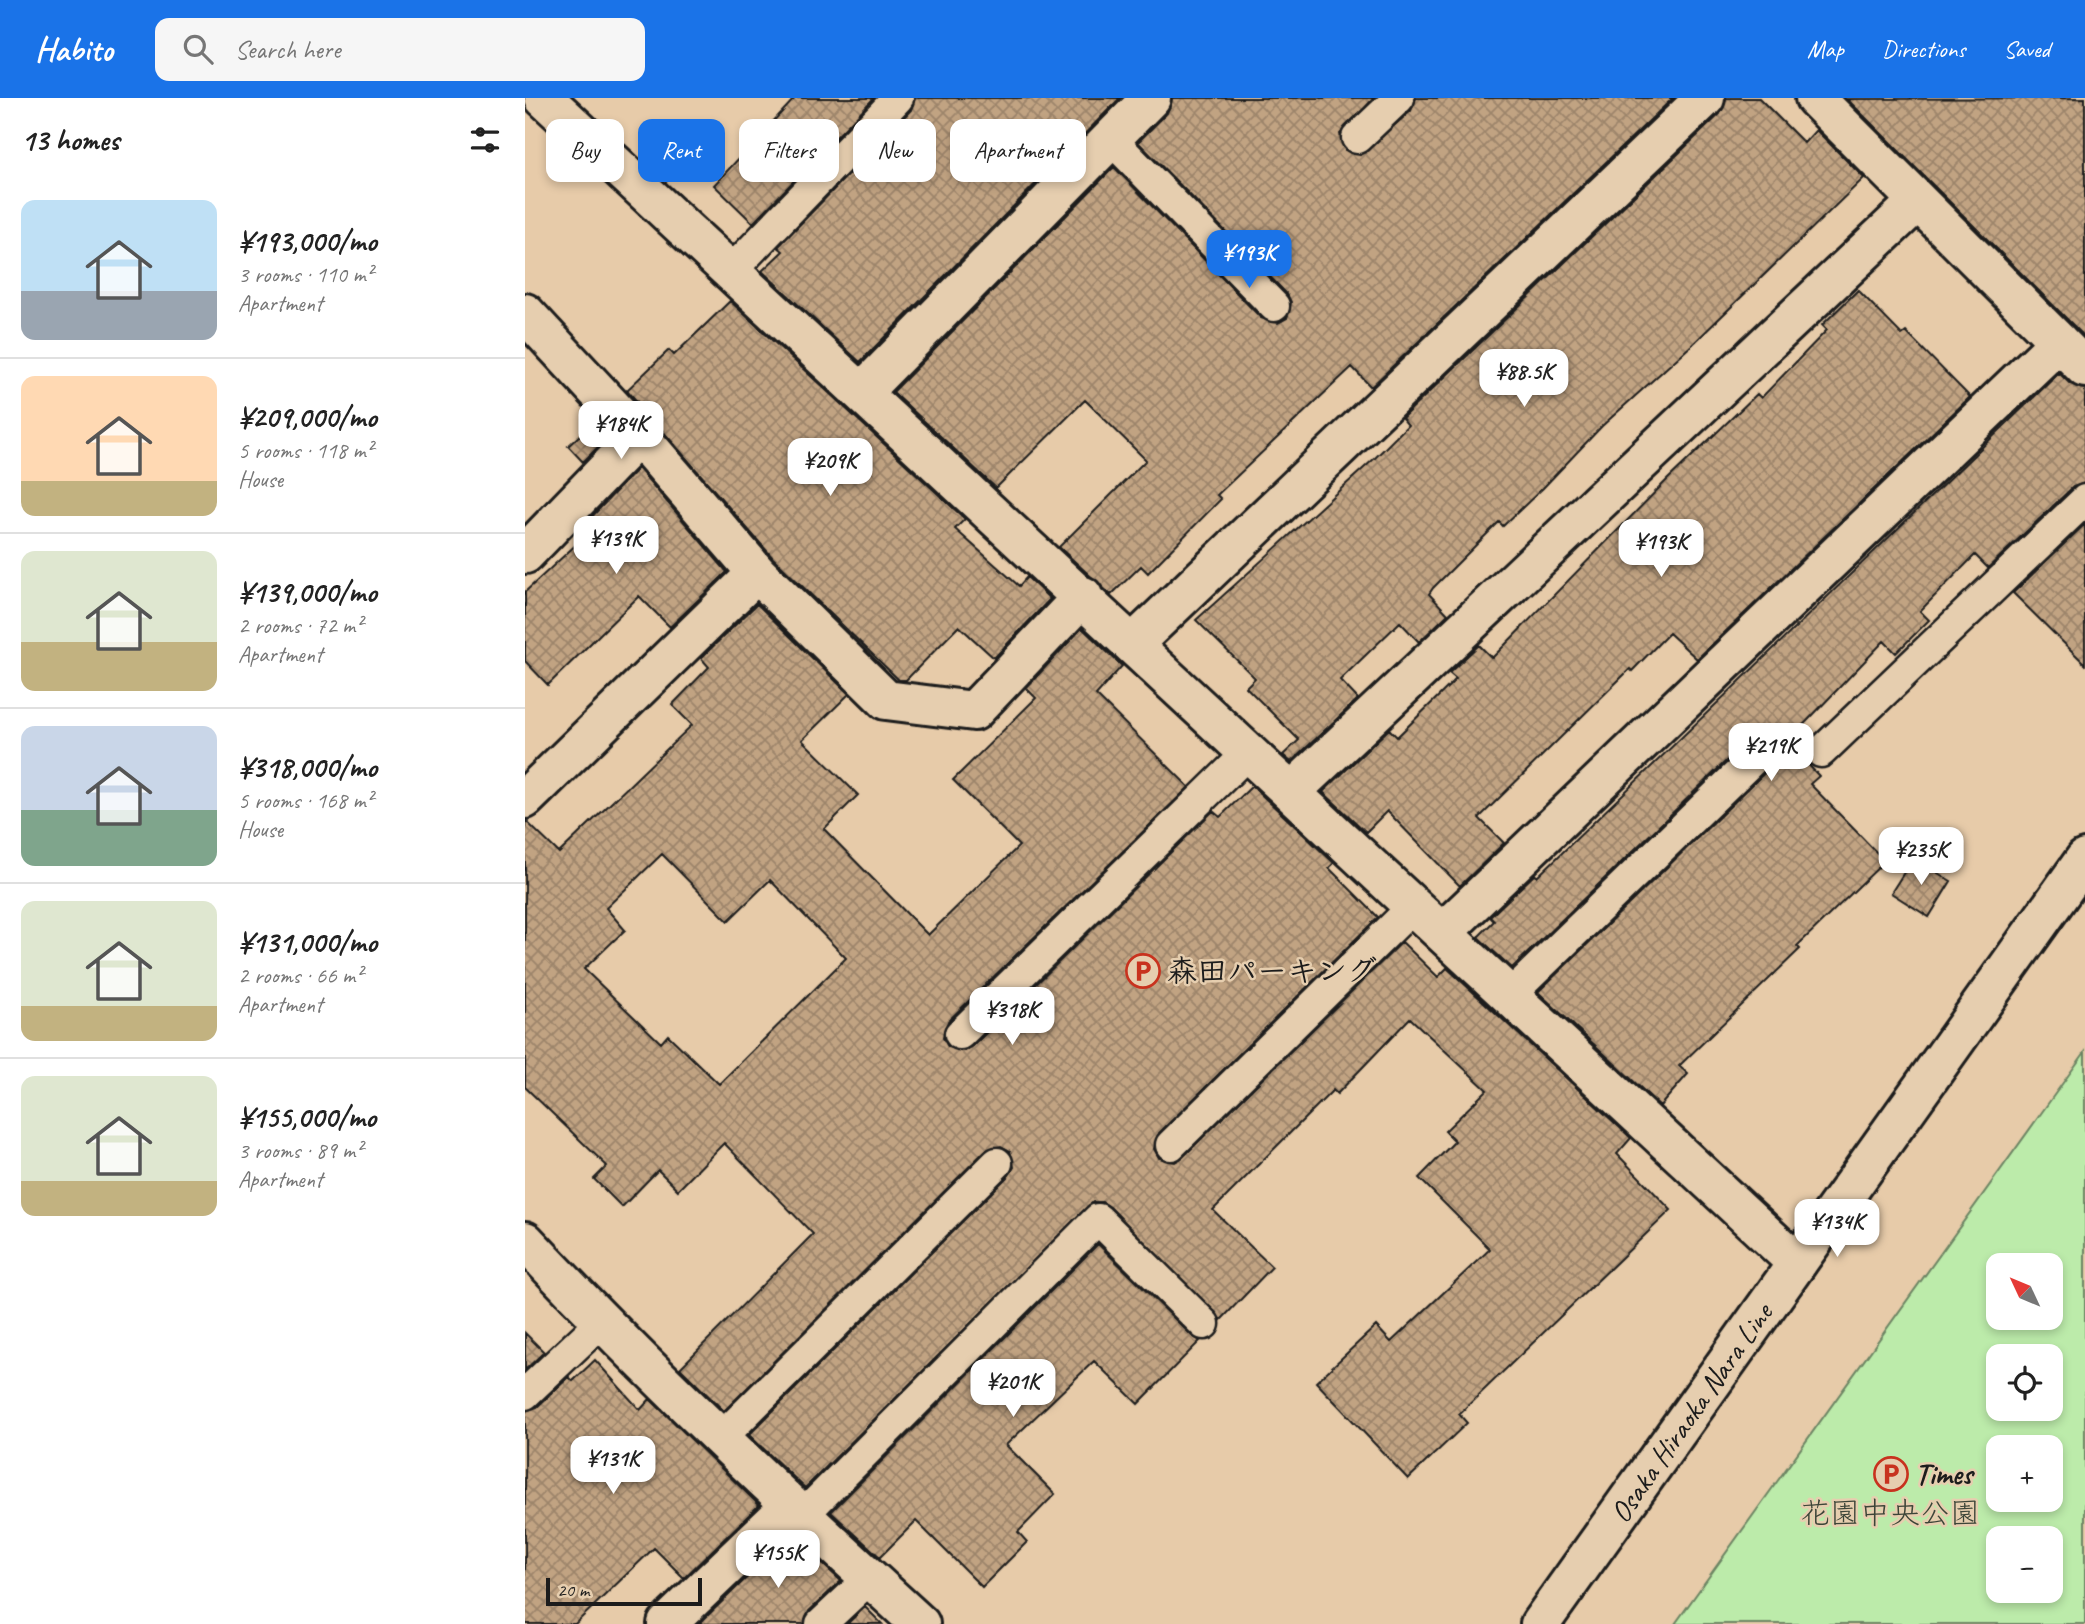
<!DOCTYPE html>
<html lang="en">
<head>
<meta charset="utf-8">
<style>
  :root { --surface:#fff; --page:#f6f6f6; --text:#222; --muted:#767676; --line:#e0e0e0; --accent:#1a73e8 }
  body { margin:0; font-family:Caveat,"Klee One",sans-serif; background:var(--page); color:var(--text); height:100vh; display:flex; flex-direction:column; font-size:26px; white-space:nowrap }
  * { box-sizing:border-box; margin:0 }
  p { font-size:23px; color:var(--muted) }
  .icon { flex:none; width:38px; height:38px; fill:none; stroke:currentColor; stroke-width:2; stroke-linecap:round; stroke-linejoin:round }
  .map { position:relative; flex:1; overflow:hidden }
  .panel { display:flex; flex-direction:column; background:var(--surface); width:525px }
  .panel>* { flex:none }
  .hud { position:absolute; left:21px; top:21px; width:665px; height:63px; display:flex; gap:14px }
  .needle { width:46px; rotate:314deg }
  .controls { position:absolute; left:1461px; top:1155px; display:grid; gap:14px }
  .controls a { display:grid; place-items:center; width:77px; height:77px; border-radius:14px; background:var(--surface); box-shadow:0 4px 10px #0003; font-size:35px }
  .scale { position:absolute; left:21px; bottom:18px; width:156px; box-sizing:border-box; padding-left:7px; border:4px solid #1c1c1c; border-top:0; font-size:19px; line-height:24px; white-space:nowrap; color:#1c1c1c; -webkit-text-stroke:5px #e6ceaf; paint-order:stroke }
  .price { position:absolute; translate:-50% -60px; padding:0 16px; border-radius:14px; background:#fff; color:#222; font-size:23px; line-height:46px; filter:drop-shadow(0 2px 4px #0008) }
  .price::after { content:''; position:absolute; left:50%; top:42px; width:21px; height:16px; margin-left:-10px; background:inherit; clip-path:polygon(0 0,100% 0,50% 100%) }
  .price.on { background:var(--accent); color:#fff }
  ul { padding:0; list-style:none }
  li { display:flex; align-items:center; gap:21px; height:175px; padding:0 21px }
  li+li { border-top:2px solid var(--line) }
  li span { display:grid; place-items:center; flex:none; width:196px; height:140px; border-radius:14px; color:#555 }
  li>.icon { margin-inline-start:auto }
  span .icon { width:84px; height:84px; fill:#fffc; stroke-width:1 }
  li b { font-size:30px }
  h2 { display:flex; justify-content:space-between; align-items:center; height:84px; padding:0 21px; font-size:30px }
  .pill { padding:0 24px; border-radius:14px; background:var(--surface); box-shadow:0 4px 10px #0003; font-size:24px; line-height:63px }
  .pill.on { background:var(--accent); color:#fff }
  header { display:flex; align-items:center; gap:42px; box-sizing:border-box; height:98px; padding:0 35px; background:var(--accent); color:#fff }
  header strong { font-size:33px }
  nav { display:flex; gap:38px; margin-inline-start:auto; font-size:24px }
  .search { width:490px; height:63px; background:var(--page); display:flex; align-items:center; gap:18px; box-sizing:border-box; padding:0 24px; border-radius:14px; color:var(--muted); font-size:26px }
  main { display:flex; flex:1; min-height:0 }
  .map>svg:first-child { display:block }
  .park { fill:#bcebaa; stroke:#6c8463; stroke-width:2; fill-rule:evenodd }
  .building { fill:url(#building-cross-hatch); stroke:#1c1c1c; stroke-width:2; fill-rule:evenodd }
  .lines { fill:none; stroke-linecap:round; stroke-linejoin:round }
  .service-casing { stroke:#1c1c1c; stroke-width:35 }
  .minor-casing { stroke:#1c1c1c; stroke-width:44 }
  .secondary-casing { stroke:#1c1c1c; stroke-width:44 }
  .service { stroke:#e6ceaf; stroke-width:30 }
  .minor { stroke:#e6ceaf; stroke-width:38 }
  .secondary { stroke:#e6ceaf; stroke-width:38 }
  .labels { text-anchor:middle; stroke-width:5; stroke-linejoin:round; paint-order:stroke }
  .poi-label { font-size:30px; font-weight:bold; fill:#1c1c1c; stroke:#e6ceaf; text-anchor:start }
  .street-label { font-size:30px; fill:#1c1c1c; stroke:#e6ceaf }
  .park-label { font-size:30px; fill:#3c4538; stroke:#e6ceaf }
</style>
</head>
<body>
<header>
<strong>Habito</strong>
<div class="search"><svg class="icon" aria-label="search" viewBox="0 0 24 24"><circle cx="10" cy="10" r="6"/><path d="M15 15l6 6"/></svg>Search here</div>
<nav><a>Map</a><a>Directions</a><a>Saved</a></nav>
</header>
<main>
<section class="panel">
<h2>13 homes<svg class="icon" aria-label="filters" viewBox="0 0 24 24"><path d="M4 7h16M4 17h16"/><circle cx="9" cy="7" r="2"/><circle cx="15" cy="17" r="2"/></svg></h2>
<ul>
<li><span style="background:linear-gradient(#bfe0f5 65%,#9aa5b1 0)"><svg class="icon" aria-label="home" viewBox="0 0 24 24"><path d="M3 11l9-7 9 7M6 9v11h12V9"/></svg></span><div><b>¥193,000/mo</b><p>3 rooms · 110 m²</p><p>Apartment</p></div></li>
<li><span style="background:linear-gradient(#ffd9b3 75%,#c2b280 0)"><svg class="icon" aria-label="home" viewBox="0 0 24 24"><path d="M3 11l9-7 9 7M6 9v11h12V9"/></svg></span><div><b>¥209,000/mo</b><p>5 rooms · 118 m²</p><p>House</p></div></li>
<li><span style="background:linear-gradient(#dfe7d0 65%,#c2b280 0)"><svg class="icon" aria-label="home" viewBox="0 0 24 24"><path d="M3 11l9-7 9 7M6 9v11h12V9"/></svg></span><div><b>¥139,000/mo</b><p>2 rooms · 72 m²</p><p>Apartment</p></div></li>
<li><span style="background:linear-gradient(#c9d6e8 60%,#7fa58c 0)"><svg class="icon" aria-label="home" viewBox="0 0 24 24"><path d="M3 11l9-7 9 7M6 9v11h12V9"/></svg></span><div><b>¥318,000/mo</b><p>5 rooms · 168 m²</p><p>House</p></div></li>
<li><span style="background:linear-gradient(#dfe7d0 75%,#c2b280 0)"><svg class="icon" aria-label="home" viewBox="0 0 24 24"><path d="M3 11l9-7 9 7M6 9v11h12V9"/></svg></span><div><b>¥131,000/mo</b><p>2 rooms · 66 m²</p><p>Apartment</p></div></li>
<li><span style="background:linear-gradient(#dfe7d0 75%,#c2b280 0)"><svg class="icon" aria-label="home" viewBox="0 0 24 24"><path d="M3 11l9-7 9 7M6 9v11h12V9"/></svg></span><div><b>¥155,000/mo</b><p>3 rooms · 89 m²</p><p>Apartment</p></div></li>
</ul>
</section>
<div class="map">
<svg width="1560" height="1526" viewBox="0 0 1560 1526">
  <defs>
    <pattern id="building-cross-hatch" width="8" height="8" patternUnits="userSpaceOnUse" patternTransform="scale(1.75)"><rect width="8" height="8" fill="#c1a382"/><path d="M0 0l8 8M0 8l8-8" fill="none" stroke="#9c846a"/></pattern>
  </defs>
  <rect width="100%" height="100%" fill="#e7cba9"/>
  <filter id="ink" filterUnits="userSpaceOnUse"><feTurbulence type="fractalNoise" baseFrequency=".0143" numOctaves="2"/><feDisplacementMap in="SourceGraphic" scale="14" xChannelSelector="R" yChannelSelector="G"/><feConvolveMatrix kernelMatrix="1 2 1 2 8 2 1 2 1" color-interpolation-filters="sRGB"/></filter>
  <g filter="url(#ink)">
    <path class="park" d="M1560,954V1526H1150ZM1474,1167H1526V1220H1474ZM1474,1258H1526V1311H1474ZM1474,1349H1526V1402H1474ZM1474,1440H1526V1493H1474Z"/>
    <path class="building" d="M270,0H349L228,125L189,87Z
      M390,0H595L335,264L237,173L258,153L253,149L386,12Z
      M647,0H849L815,36L820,52L835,57L886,13L891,0H1148L846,289L827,269L692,397L696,401L623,475L616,468L586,497L534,449L621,362L560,302L471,390L368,294L589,69L736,220L753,225L762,220L766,204L762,196L613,44L642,15Z
      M1201,0H1234L1279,45L1291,32L1339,80L1169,245L1077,328L1018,390L978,428L974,424L908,490L904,496L923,516L894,544L875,524L815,582L833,601L766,664L758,657L774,642L721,589L730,580L671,522L850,360L883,327L877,320L1195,16Z
      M1560,0V239L1322,1Z
      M1333,192L1377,237L1381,234L1445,299L1172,561L1144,535L1107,573L1105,571L954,720L979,745L935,788L862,713L841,734L798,694L864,631L872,639L931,581L924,575L954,547L967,560L1143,381L1232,296L1236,300L1302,232L1297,227Z
      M205,203L440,421L430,431L494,488L502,479L525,501L469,560L434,528L381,582H374L248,460L102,292L144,252L149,257Z
      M1534,275L1545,286L1560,291V385L1548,389L1463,470L1450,457L1395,513L1404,522L1371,555L1359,543L1262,644L1294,678L1285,686L1360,763L1272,848L1275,851L1154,968L1163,976L1135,1008L1013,894L1254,661L1259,644L1254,635L1238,631L1230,635L987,870L953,839L969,823L965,819L1010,776L1012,779Z
      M70,323L84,338L58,364L43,348Z
      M113,370L202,474L145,529L114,498L23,587L0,563V494L56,442L53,439L64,429L61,425Z
      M1560,426V566L1488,495Z
      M232,506L324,596L277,642L333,697L299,731L403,837L494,748L428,682L511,600L501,590L557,530L597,568L571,597L664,689L423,923L418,940L423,949L439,953L447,949L688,713L695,719L727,688L809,765L804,770L853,819L634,1035L629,1051L634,1060L650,1064L658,1059L877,844L913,879L922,870L1106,1040L1092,1056L1146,1112L934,1316L942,1325L883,1381L791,1284L851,1228L866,1244L965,1151L894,1080L930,1043L920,1033L962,992L885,920L812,996L808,992L688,1112L747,1169L696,1222L585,1109L577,1104H568L280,1390L224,1337L484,1077L489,1069L485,1053L476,1048L460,1053L199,1313L155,1270L288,1136L199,1045L153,1092L133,1072L97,1109L69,1081L82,1068L0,989V722L34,755L167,627L147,607L184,569L176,560ZM137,756L203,823L245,782L321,860L194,986L143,937L136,945L59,871L100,832L81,810Z
      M1388,760L1426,783L1404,819L1366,795Z
      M573,1146L667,1238L675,1243L613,1306L569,1263L481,1347L530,1396L493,1434L502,1444L457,1489L391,1423L355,1459L306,1414Z
      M0,1235L19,1254L0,1272Z
      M70,1262L115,1312L125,1301L234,1407L159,1480L129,1450L50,1526H0V1313L12,1309L44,1279L48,1283Z
      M266,1437L316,1483L284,1513L279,1526H174Z
      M340,1509L357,1526H322Z"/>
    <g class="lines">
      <g class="service-casing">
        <path id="service" d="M832,40L874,0
          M586,41L749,208
          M207,172L373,0
          M1296,654L1560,402
          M986,896L1242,648
          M435,936L725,653
          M646,1047L890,807
          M0,1296L76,1224
          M195,1341L472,1065
          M276,1419L573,1121L679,1226
          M296,1526L345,1480"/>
      </g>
      <g class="minor-casing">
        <path id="minor" d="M19,0L1272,1165
          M1290,0L1560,270
          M0,215L114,338L232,475
          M338,293L626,0
          M0,456L114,338
          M609,545L1180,0
          M767,693L1393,103
          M0,701L232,475L361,602L449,613L558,498
          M919,833L1534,244
          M0,1143C126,1277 259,1402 395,1526
          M142,1526L265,1408"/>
      </g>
      <g class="secondary-casing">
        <path id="secondary" d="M1015,1526L1560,761"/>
      </g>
      <use href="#service" class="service"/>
      <use href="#minor" class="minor"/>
      <use href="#secondary" class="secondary"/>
    </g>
  </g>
  <defs>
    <g id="parking-ring" transform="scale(1.75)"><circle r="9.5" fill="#e6ceaf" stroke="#c8321e" stroke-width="1.5"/><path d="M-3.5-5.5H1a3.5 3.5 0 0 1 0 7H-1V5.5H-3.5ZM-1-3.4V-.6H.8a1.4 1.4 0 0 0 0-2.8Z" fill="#c8321e"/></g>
  </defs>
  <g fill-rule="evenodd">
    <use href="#parking-ring" x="618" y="873"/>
    <use href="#parking-ring" x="1366" y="1376"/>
  </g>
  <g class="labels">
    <g class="poi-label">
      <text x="642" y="883">森田パーキング</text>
      <text x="1390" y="1386">Times</text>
    </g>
    <g class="street-label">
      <text transform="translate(1166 1315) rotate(-55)" y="10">Osaka Hiraoka Nara Line</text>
    </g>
    <g class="park-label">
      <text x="1365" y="1425">花園中央公園</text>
    </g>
  </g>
</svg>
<div class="controls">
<a><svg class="needle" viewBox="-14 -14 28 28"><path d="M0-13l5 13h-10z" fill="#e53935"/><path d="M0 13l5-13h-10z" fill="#767676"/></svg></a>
<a><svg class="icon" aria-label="locate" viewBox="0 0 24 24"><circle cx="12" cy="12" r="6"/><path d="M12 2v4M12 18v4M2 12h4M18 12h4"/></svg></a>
<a>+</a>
<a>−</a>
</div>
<div class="scale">20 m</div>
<b class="price on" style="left:724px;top:192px">¥193K</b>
<b class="price" style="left:999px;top:311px">¥88.5K</b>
<b class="price" style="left:96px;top:363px">¥184K</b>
<b class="price" style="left:305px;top:400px">¥209K</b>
<b class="price" style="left:91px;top:478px">¥139K</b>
<b class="price" style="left:1136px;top:481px">¥193K</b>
<b class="price" style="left:1246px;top:685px">¥219K</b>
<b class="price" style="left:1396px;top:789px">¥235K</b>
<b class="price" style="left:487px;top:949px">¥318K</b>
<b class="price" style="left:1312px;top:1161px">¥134K</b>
<b class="price" style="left:488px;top:1321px">¥201K</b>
<b class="price" style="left:88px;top:1398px">¥131K</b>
<b class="price" style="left:253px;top:1492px">¥155K</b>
<div class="hud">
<a class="pill">Buy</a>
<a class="pill on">Rent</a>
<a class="pill">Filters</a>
<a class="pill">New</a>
<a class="pill">Apartment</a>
</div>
</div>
</main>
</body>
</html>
